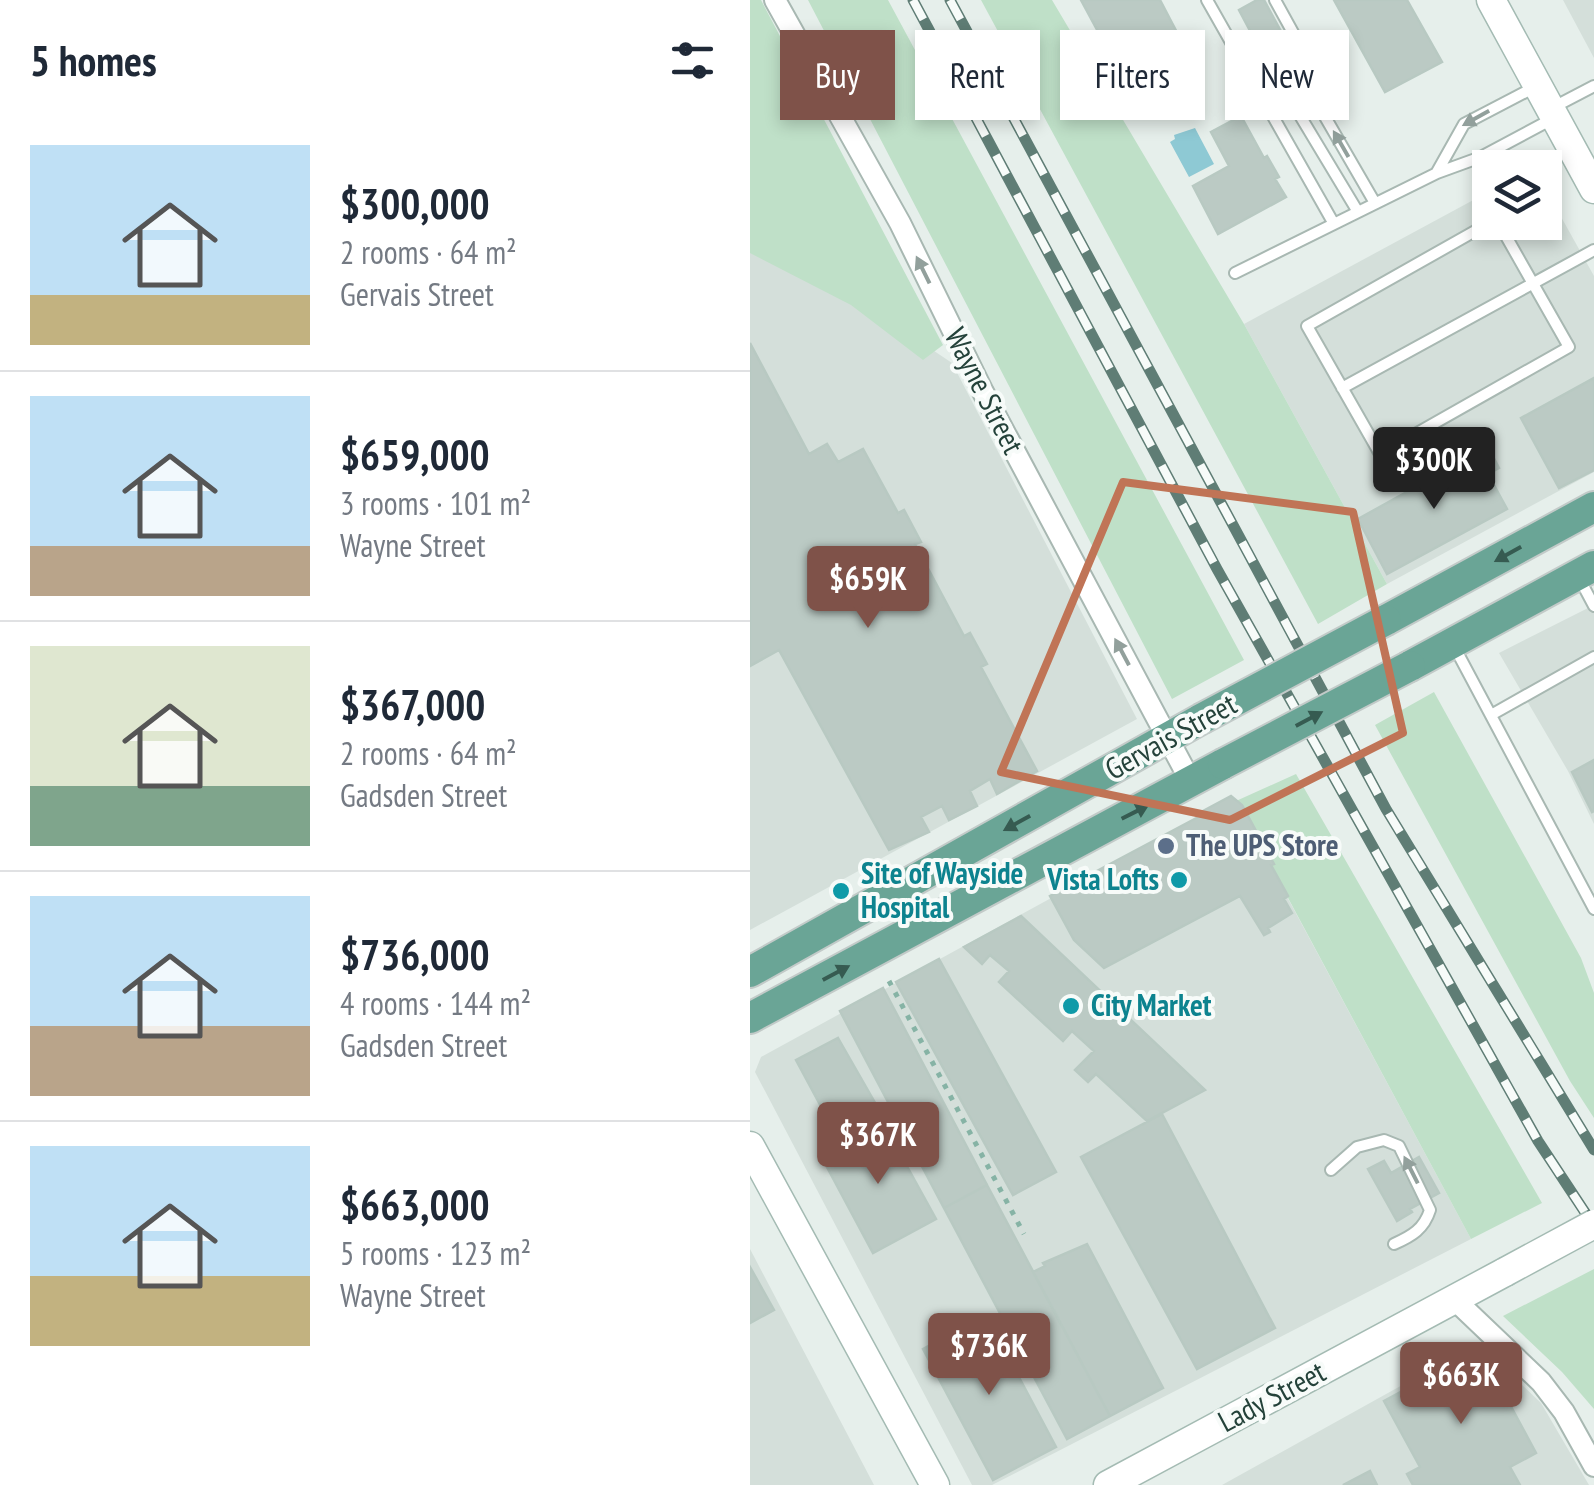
<!DOCTYPE html>
<html lang="en">
<head>
<meta charset="utf-8">
<style>
  :root { --surface:#fff; --page:#f2f2f3; --text:#1f2937; --muted:#747a83; --line:#e0e1e3; --accent:#7f5249 }
  body { margin:0; font-family:"PT Sans Narrow",sans-serif; background:var(--page); color:var(--text); height:100vh; display:flex; flex-direction:column; font-size:38px; white-space:nowrap }
  * { box-sizing:border-box; margin:0 }
  p { font-size:32px; color:var(--muted) }
  .icon { flex:none; width:55px; height:55px; fill:none; stroke:currentColor; stroke-width:2; stroke-linecap:round; stroke-linejoin:round }
  .map { position:relative; flex:1; overflow:hidden }
  .sheet { display:flex; flex-direction:column; background:var(--surface); width:750px }
  .sheet>* { flex:none }
  .guide { position:absolute; left:30px; top:30px; width:662px; height:90px; display:flex; gap:20px }
  .fabs { position:absolute; left:722px; top:150px; display:grid; gap:20px }
  .fabs a { display:grid; place-items:center; width:90px; height:90px; border-radius:0px; background:var(--surface); box-shadow:0 5px 15px #0003; font-size:50px }
  .price { position:absolute; translate:-50% -85px; padding:0 22px; border-radius:10px; background:var(--accent); color:#fff; font-size:32px; line-height:65px; filter:drop-shadow(0 2px 5px #0008) }
  .price::after { content:''; position:absolute; left:50%; top:60px; width:30px; height:22px; margin-left:-15px; background:inherit; clip-path:polygon(0 0,100% 0,50% 100%) }
  .price.active { background:#222; color:#fff }
  ul { padding:0; list-style:none }
  li { display:flex; align-items:center; gap:30px; height:250px; padding:0 30px }
  li+li { border-top:2px solid var(--line) }
  li span { display:grid; place-items:center; flex:none; width:280px; height:200px; border-radius:0px; color:#555 }
  li>.icon { margin-inline-start:auto }
  span .icon { width:120px; height:120px; fill:#fffc; stroke-width:1 }
  li b { font-size:42px }
  h2 { display:flex; justify-content:space-between; align-items:center; height:120px; padding:0 30px; font-size:42px }
  .chip { padding:0 35px; border-radius:0px; background:var(--surface); box-shadow:0 5px 15px #0003; font-size:35px; line-height:90px }
  .chip.active { background:var(--accent); color:#fff }
  main { display:flex; flex:1; min-height:0 }
  .map>svg:first-child { display:block }
  .built { fill:#d4dfda }
  .green { fill:#bfe0c8 }
  .water { fill:#8ec9d4 }
  .building { fill:#bbcac4; stroke:#b8c9c2; stroke-width:2.5 }
  .lines { fill:none; stroke-linecap:round; stroke-linejoin:round }
  .lane-casing { stroke:#a8b8b2; stroke-width:14 }
  .street-casing { stroke:#a8b8b2; stroke-width:24 }
  .secondary-casing { stroke:#a4bbb3; stroke-width:31 }
  .primary-casing { stroke:#c2cac8; stroke-width:34 }
  .path { stroke:#86b3a5; stroke-width:5; stroke-dasharray:5 8; stroke-linecap:butt }
  .lane { stroke:#fff; stroke-width:10 }
  .street { stroke:#fff; stroke-width:20 }
  .secondary { stroke:#fff; stroke-width:28 }
  .primary { stroke:#6aa596; stroke-width:30 }
  .rail-casing { stroke:#5f7d75; stroke-width:11 }
  .rail { stroke:#f7fbf9; stroke-width:8; stroke-dasharray:22; stroke-linecap:butt }
  .secondary-bridge-casing { stroke:#a4bbb3; stroke-width:31; stroke-linecap:butt }
  .primary-bridge-casing { stroke:#c2cac8; stroke-width:34; stroke-linecap:butt }
  .secondary-bridge { stroke:#fff; stroke-width:28 }
  .primary-bridge { stroke:#6aa596; stroke-width:30 }
  .oneway { fill:#92a09c }
  .oneway2 { fill:#365b51 }
  .marked { fill:none; stroke:#c07456; stroke-width:8; stroke-linejoin:round }
  .service-dot { fill:#5c6f8a; stroke:#f7fbf9; stroke-width:4 }
  .culture-dot { fill:#0f9aa8; stroke:#f7fbf9; stroke-width:4 }
  .labels { text-anchor:middle; stroke-width:8; stroke-linejoin:round; paint-order:stroke }
  .street-label { font-size:30px; fill:#24423a; stroke:#f7fbf9 }
  .service-label { font-size:30px; font-weight:bold; fill:#4e5e75; stroke:#f7fbf9; text-anchor:start }
  .culture-label { font-size:30px; font-weight:bold; fill:#0d838f; stroke:#f7fbf9; text-anchor:start }
</style>
</head>
<body>
<main>
<section class="sheet">
<h2>5 homes<svg class="icon" aria-label="filters" viewBox="0 0 24 24"><path d="M4 7h16M4 17h16"/><circle cx="9" cy="7" r="2"/><circle cx="15" cy="17" r="2"/></svg></h2>
<ul>
<li><span style="background:linear-gradient(#bfe0f5 75%,#c2b280 0)"><svg class="icon" aria-label="home" viewBox="0 0 24 24"><path d="M3 11l9-7 9 7M6 9v11h12V9"/></svg></span><div><b>$300,000</b><p>2 rooms · 64 m²</p><p>Gervais Street</p></div></li>
<li><span style="background:linear-gradient(#bfe0f5 75%,#b9a48a 0)"><svg class="icon" aria-label="home" viewBox="0 0 24 24"><path d="M3 11l9-7 9 7M6 9v11h12V9"/></svg></span><div><b>$659,000</b><p>3 rooms · 101 m²</p><p>Wayne Street</p></div></li>
<li><span style="background:linear-gradient(#dfe7d0 70%,#7fa58c 0)"><svg class="icon" aria-label="home" viewBox="0 0 24 24"><path d="M3 11l9-7 9 7M6 9v11h12V9"/></svg></span><div><b>$367,000</b><p>2 rooms · 64 m²</p><p>Gadsden Street</p></div></li>
<li><span style="background:linear-gradient(#bfe0f5 65%,#b9a48a 0)"><svg class="icon" aria-label="home" viewBox="0 0 24 24"><path d="M3 11l9-7 9 7M6 9v11h12V9"/></svg></span><div><b>$736,000</b><p>4 rooms · 144 m²</p><p>Gadsden Street</p></div></li>
<li><span style="background:linear-gradient(#bfe0f5 65%,#c2b280 0)"><svg class="icon" aria-label="home" viewBox="0 0 24 24"><path d="M3 11l9-7 9 7M6 9v11h12V9"/></svg></span><div><b>$663,000</b><p>5 rooms · 123 m²</p><p>Wayne Street</p></div></li>
</ul>
</section>
<div class="map">
<svg width="844" height="1485" viewBox="0 0 844 1485">
  <rect width="100%" height="100%" fill="#e6efeb"/>
  <path class="built" d="M813,0H844V58Z
    M795,188L844,276V472L637,584L494,324L740,191V222H795Z
    M0,248L132,316L202,363L387,719L0,930Z
    M844,605V824L818,771L749,653Z
    M484,798L721,1239L242,1485H222L5,1072L11,1057Z
    M0,1249L124,1485H0Z
    M728,1343L791,1403L839,1485H472Z"/>
  <path class="green" d="M0,0H11L193,345L173,360L101,305L0,253Z
    M58,0H138L494,660L422,699Z
    M231,0H302L494,324L637,584L568,624Z
    M684,692L831,958L844,993V1118L820,1081L625,725Z
    M546,774L792,1203L721,1239L486,801Z
    M844,1269V1409L812,1372L753,1316Z"/>
  <path class="water" d="M445,128L464,164L439,177L420,142L425,139L424,135Z"/>
  <path class="building" d="M331,0H410L433,44L372,76Z
    M507,0H514L546,59L522,72L489,10Z
    M584,0H657L692,62L635,92Z
    M491,116L514,158L517,156L529,177L525,179L536,197L468,234L443,186L479,166L461,132Z
    M0,343L59,454L77,444L88,462L113,449L148,513L154,510L171,542L165,544L214,636L220,633L237,664L231,667L287,771L247,794L240,779L220,791L227,806L199,820L192,806L171,817L179,832L139,850L29,650L0,666Z
    M844,378V470L809,488L771,418Z
    M738,447L749,468L738,474L757,509L637,574L608,519Z
    M844,760V811L842,812L822,772Z
    M481,796L492,805L524,864L521,865L538,896L534,899L542,913L518,928L520,932L514,935L490,896L354,968L324,940L300,896L452,815L451,812Z
    M271,916L455,1090L397,1121L346,1074L338,1082L325,1070L344,1051L322,1031L313,1041L249,982L259,971L240,955L232,964L214,947Z
    M189,959L306,1172L263,1195L146,982Z
    M133,988L237,1185L194,1208L90,1011Z
    M88,1038L132,1115L88,1138L46,1060Z
    M412,1114L525,1328L447,1369L331,1157Z
    M132,1121L186,1219L123,1253L70,1154Z
    M669,1157L689,1193L660,1209L662,1212L647,1221L618,1169L634,1161L641,1173Z
    M237,1185L360,1416L317,1439L194,1208Z
    M337,1244L413,1388L360,1416L283,1272L295,1266L293,1263Z
    M0,1267L24,1310L0,1323Z
    M236,1315L306,1447L243,1480L173,1349Z
    M730,1349L786,1453L760,1467L770,1485H663L657,1474L670,1467L634,1401Z
    M620,1471L627,1485H593Z"/>
  <g class="lines">
    <g class="lane-casing">
      <path id="lane" d="M457,0L584,224
        M556,84L625,203
        M537,94L608,212
        M517,105L568,78L525,0
        M800,109L844,86
        M687,172L714,124L787,86
        M741,222L557,326L630,454L819,347L748,222
        M485,273L687,173L731,157L804,118
        M592,388L844,250
        M828,576L844,606
        M705,648L844,909
        M741,715L844,657
        M581,1170L607,1147L634,1140L649,1146L680,1210C674,1229 662,1236 644,1244"/>
    </g>
    <g class="street-casing">
      <path id="street" d="M25,0L150,223L233,392L441,782
        M704,1299L791,1382L814,1412L844,1466"/>
    </g>
    <g class="secondary-casing">
      <path id="secondary" d="M741,0L844,189
        M0,1146L185,1485
        M358,1485L755,1272"/>
    </g>
    <g class="primary-casing">
      <path id="primary" d="M636,620L844,507
        M660,666L844,566
        M0,972L451,719
        M0,1018L473,764"/>
    </g>
    <path class="path" d="M139,981L274,1234"/>
    <use href="#lane" class="lane"/>
    <use href="#street" class="street"/>
    <use href="#secondary" class="secondary"/>
    <use href="#primary" class="primary"/>
    <g class="rail-casing">
      <path id="rail" d="M163,0L467,569L788,1141L844,1226
        M200,0L636,809L844,1150"/>
    </g>
    <use href="#rail" class="rail"/>
    <g class="secondary-bridge-casing">
      <path id="secondary-bridge" d="M755,1272L844,1224"/>
    </g>
    <g class="primary-bridge-casing">
      <path id="primary-bridge" d="M451,719L636,620
        M473,764L660,666"/>
    </g>
    <use href="#secondary-bridge" class="secondary-bridge"/>
    <use href="#primary-bridge" class="primary-bridge"/>
  </g>
  <defs><path id="oneway-solid" d="M-6-.8H1V-3.2L6.5 0L1 3.2V.8H-6Z" transform="scale(2.5)"/></defs>
  <g class="oneway">
    <use href="#oneway-solid" transform="translate(726 118) rotate(151)"/>
    <use href="#oneway-solid" transform="translate(591 144) rotate(-120)"/>
    <use href="#oneway-solid" transform="translate(173 270) rotate(-116)"/>
    <use href="#oneway-solid" transform="translate(372 652) rotate(-118)"/>
    <use href="#oneway-solid" transform="translate(661 1170) rotate(-117)"/>
  </g>
  <g class="oneway2">
    <use href="#oneway-solid" transform="translate(758 554) rotate(151)"/>
    <use href="#oneway-solid" transform="translate(559 719) rotate(-28)"/>
    <use href="#oneway-solid" transform="translate(385 812) rotate(-27)"/>
    <use href="#oneway-solid" transform="translate(267 823) rotate(151)"/>
    <use href="#oneway-solid" transform="translate(86 973) rotate(-28)"/>
  </g>
  <path class="marked" d="M373,482L603,512L653,733L480,820L251,772Z"/>
  <circle class="service-dot" cx="416" cy="846" r="10"/>
  <g class="culture-dot">
    <circle cx="429" cy="880" r="10"/>
    <circle cx="91" cy="891" r="10"/>
    <circle cx="321" cy="1006" r="10"/>
  </g>
  <g class="labels">
    <g class="street-label">
      <text transform="translate(234 391) rotate(63)" y="10">Wayne Street</text>
      <text transform="translate(421 737) rotate(-29)" y="10">Gervais Street</text>
      <text transform="translate(522 1397) rotate(-28)" y="10">Lady Street</text>
    </g>
    <g class="service-label">
      <text x="436" y="856">The UPS Store</text>
    </g>
    <g class="culture-label">
      <text x="111" y="884">Site of Wayside<tspan x="111" dy="34">Hospital</tspan></text>
      <text x="409" y="890" text-anchor="end">Vista Lofts</text>
      <text x="341" y="1016">City Market</text>
    </g>
  </g>
</svg>
<div class="fabs">
<a><svg class="icon" aria-label="layers" viewBox="0 0 24 24"><path d="M12 4l9 5-9 5-9-5zM3 14l9 5 9-5"/></svg></a>
</div>
<b class="price active" style="left:684px;top:512px">$300K</b>
<b class="price" style="left:118px;top:631px">$659K</b>
<b class="price" style="left:128px;top:1187px">$367K</b>
<b class="price" style="left:239px;top:1398px">$736K</b>
<b class="price" style="left:711px;top:1427px">$663K</b>
<div class="guide">
<a class="chip active">Buy</a>
<a class="chip">Rent</a>
<a class="chip">Filters</a>
<a class="chip">New</a>
</div>
</div>
</main>
</body>
</html>
